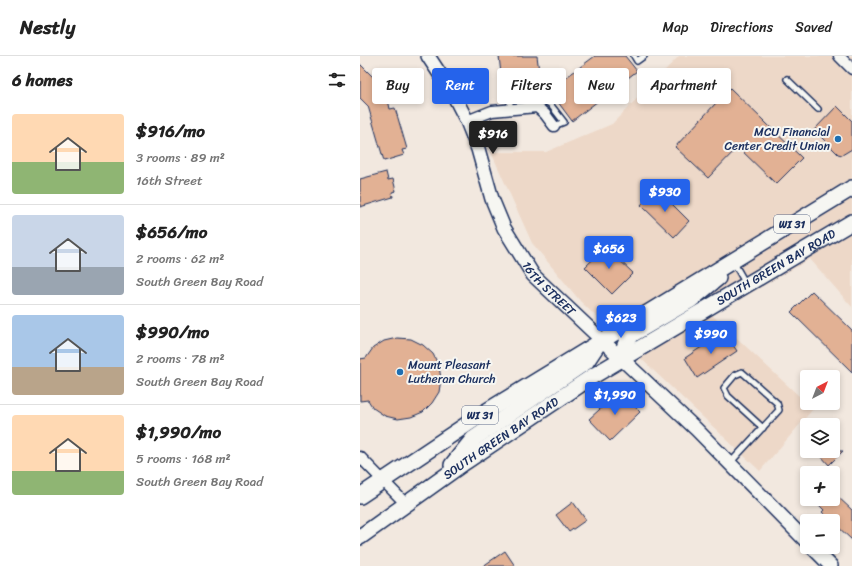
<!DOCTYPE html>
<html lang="en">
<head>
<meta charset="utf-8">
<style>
  :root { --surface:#fff; --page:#f6f6f6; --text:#222; --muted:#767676; --line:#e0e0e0; --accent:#2563eb }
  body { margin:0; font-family:Sriracha,sans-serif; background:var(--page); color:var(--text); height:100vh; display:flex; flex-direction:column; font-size:15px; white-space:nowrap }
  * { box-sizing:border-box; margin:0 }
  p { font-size:13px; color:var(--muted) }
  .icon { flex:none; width:22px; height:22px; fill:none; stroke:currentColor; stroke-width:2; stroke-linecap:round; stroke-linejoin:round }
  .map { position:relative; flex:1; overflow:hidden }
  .drawer { display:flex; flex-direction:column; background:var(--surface); width:360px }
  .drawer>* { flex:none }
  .top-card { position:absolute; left:12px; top:12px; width:380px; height:36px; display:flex; gap:8px }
  .needle { width:26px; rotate:42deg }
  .tools { position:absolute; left:440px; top:314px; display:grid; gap:8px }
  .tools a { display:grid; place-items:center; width:40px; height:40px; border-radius:4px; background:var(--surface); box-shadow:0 2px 6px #0003; font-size:20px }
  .price { position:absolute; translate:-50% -34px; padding:0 9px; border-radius:4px; background:var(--accent); color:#fff; font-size:13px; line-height:26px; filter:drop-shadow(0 1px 2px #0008) }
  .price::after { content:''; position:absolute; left:50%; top:24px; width:12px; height:9px; margin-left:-6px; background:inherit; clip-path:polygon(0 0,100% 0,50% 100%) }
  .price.active { background:#222; color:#fff }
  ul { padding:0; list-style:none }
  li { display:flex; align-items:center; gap:12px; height:100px; padding:0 12px }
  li+li { border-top:1px solid var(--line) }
  li span { display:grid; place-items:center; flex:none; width:112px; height:80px; border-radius:4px; color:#555 }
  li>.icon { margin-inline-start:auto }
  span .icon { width:48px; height:48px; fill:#fffc; stroke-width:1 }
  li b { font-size:17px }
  h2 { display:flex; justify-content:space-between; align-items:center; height:48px; padding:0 12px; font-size:17px }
  .chip { padding:0 14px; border-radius:4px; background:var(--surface); box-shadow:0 2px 6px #0003; font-size:14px; line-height:36px }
  .chip.active { background:var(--accent); color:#fff }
  header { display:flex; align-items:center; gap:24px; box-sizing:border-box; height:56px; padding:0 20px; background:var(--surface); border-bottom:1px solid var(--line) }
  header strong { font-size:19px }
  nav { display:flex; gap:22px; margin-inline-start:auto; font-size:14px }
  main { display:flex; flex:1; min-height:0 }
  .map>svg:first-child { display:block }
  .built { fill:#edd8c8 }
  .building { fill:#e2b194; stroke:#1b2f5e }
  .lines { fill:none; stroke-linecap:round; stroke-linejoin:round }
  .lane-casing { stroke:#1b2f5e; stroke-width:8 }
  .street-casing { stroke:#1b2f5e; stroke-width:13 }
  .secondary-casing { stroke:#1b2f5e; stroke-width:16 }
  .primary-casing { stroke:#1b2f5e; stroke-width:18 }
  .lane { stroke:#f6f6f2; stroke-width:5 }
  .street { stroke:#f6f6f2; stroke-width:10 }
  .secondary { stroke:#f6f6f2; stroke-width:13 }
  .primary { stroke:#f6f6f2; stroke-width:15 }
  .poi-dot { fill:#1f6fb2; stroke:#f6f6f2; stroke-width:1.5 }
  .labels { text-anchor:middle; stroke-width:4; stroke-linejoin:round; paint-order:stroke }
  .shield { fill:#f6f6f2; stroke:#5d6b8a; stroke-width:1 }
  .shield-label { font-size:11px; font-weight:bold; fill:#1b2f5e }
  .poi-label { font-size:12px; fill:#1b2f5e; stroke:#f6f6f2; text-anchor:end }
  .street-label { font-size:12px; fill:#1b2f5e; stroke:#f6f6f2 }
</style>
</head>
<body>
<header>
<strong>Nestly</strong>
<nav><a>Map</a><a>Directions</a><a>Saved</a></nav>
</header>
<main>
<section class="drawer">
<h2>6 homes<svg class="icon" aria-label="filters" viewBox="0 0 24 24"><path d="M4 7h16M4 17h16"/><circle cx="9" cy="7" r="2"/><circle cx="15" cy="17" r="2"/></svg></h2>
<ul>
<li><span style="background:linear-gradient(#ffd9b3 60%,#8fb573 0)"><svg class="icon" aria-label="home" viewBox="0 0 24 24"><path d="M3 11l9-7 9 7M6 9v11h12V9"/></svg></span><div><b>$916/mo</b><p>3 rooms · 89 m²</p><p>16th Street</p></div></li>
<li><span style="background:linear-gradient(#c9d6e8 65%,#9aa5b1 0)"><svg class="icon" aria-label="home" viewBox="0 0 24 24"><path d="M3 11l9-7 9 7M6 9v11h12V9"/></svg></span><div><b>$656/mo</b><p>2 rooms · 62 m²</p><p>South Green Bay Road</p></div></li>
<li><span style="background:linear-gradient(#a9c7e8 65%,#b9a48a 0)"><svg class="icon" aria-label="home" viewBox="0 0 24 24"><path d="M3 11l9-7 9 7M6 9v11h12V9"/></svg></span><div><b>$990/mo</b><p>2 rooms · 78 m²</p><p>South Green Bay Road</p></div></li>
<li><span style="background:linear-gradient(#ffd9b3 70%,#8fb573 0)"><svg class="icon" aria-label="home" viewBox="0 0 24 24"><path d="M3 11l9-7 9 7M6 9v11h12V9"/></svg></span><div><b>$1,990/mo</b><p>5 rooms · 168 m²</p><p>South Green Bay Road</p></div></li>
</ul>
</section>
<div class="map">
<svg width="492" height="510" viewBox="0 0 492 510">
  <rect width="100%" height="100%" fill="#f2e8df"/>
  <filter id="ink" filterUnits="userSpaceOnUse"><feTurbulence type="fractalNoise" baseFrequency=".025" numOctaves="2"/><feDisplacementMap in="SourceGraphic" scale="8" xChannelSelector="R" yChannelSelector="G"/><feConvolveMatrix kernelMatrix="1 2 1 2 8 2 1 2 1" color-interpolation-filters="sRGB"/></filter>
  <g filter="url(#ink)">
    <path class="built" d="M319,0H492V251L450,203L352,259L453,353L400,415L221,246L172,187L131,96H186L252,68Z"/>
    <path class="building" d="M139,0H177L181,30L143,36Z
      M235,0H265L277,15L212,65L189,34Z
      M0,8L19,27L17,29L27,39L30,53L35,52L47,93L42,94L44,99L24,105L8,50L0,42Z
      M370,32L442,102L416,128L378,91L348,122L315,91Z
      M477,50L492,65V93L482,99L478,98L454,74Z
      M26,116L28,124L33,123L36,135L32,136L33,141L0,151V123Z
      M296,132L329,165L314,181L281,149Z
      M249,188L256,195L253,198L273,217L252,238L225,211Z
      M452,235L492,274V316L431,256Z
      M364,276L377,295L337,322L325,302Z
      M37,282L51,283L63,289L73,298L79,310L81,323L79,336L72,347L63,356L51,361L38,363L25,360L13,352L8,344L0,345V303L6,302L13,292L24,285Z
      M260,335L280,356L250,385L229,363Z
      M466,395H483L469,409L461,400Z
      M477,440L492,454V484L462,456L464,454L453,443H474Z
      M213,446L226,464L209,476L196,459Z
      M145,495L155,510H123Z"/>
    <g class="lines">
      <g class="lane-casing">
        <path id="lane" d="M274,0L277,5L284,0
          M427,23L458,53
          M150,53V41L173,39L190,48L204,66L194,70
          M374,207L386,228
          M370,407L419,354L417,347L382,316L375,319L364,332L368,340L403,372"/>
      </g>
      <g class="street-casing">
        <path id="street" d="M479,0L492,13
          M107,65L132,55L177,51L185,58L194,70
          M0,401L46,448"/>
      </g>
      <g class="secondary-casing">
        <g id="secondary">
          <path id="s1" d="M68,0L93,38L107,65L118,93L132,143L144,172L173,219L336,373L447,486"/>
          <path d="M452,491L471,510"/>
        </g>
      </g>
      <g class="primary-casing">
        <g id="primary">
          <path d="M263,302C263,291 265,286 273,278L331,244L358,222"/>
          <path d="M92,409L113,383L226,306L238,288"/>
          <path d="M0,440L127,355L492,132"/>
          <path id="s2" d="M0,481L105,406L233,320L492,166"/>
        </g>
      </g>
      <use href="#lane" class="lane"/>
      <use href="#street" class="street"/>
      <use href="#secondary" class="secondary"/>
      <use href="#primary" class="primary"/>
    </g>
  </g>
  <g class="poi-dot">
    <circle cx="478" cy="83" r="4"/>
    <circle cx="40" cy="316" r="4"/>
  </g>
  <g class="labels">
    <g class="shield">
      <rect x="414" y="159" width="36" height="18" rx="3"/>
      <rect x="102" y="350" width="36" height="18" rx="3"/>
    </g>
    <g class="shield-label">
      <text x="432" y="172">WI 31</text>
      <text x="120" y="363">WI 31</text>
    </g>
    <g class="poi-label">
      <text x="470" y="80">MCU Financial<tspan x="470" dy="14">Center Credit Union</tspan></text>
      <text x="48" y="313" text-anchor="start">Mount Pleasant<tspan x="48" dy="14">Lutheran Church</tspan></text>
    </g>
    <g class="street-label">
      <text dy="4" stroke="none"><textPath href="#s2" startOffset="496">SOUTH GREEN BAY ROAD</textPath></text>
      <text dy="4" stroke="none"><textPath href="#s1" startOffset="265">16TH STREET</textPath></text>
      <text dy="4" stroke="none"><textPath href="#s2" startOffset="172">SOUTH GREEN BAY ROAD</textPath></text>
    </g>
  </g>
</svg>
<div class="tools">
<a><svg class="needle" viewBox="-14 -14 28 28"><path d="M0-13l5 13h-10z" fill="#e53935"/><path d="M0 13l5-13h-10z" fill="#767676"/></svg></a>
<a><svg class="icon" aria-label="layers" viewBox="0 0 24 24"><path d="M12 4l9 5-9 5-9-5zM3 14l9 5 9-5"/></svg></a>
<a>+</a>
<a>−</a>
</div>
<b class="price active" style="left:133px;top:99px">$916</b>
<b class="price" style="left:305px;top:157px">$930</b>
<b class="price" style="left:249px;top:214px">$656</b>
<b class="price" style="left:261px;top:283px">$623</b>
<b class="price" style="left:351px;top:299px">$990</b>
<b class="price" style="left:255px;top:360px">$1,990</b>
<div class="top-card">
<a class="chip">Buy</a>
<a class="chip active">Rent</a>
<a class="chip">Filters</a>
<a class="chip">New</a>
<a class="chip">Apartment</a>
</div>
</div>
</main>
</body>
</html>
